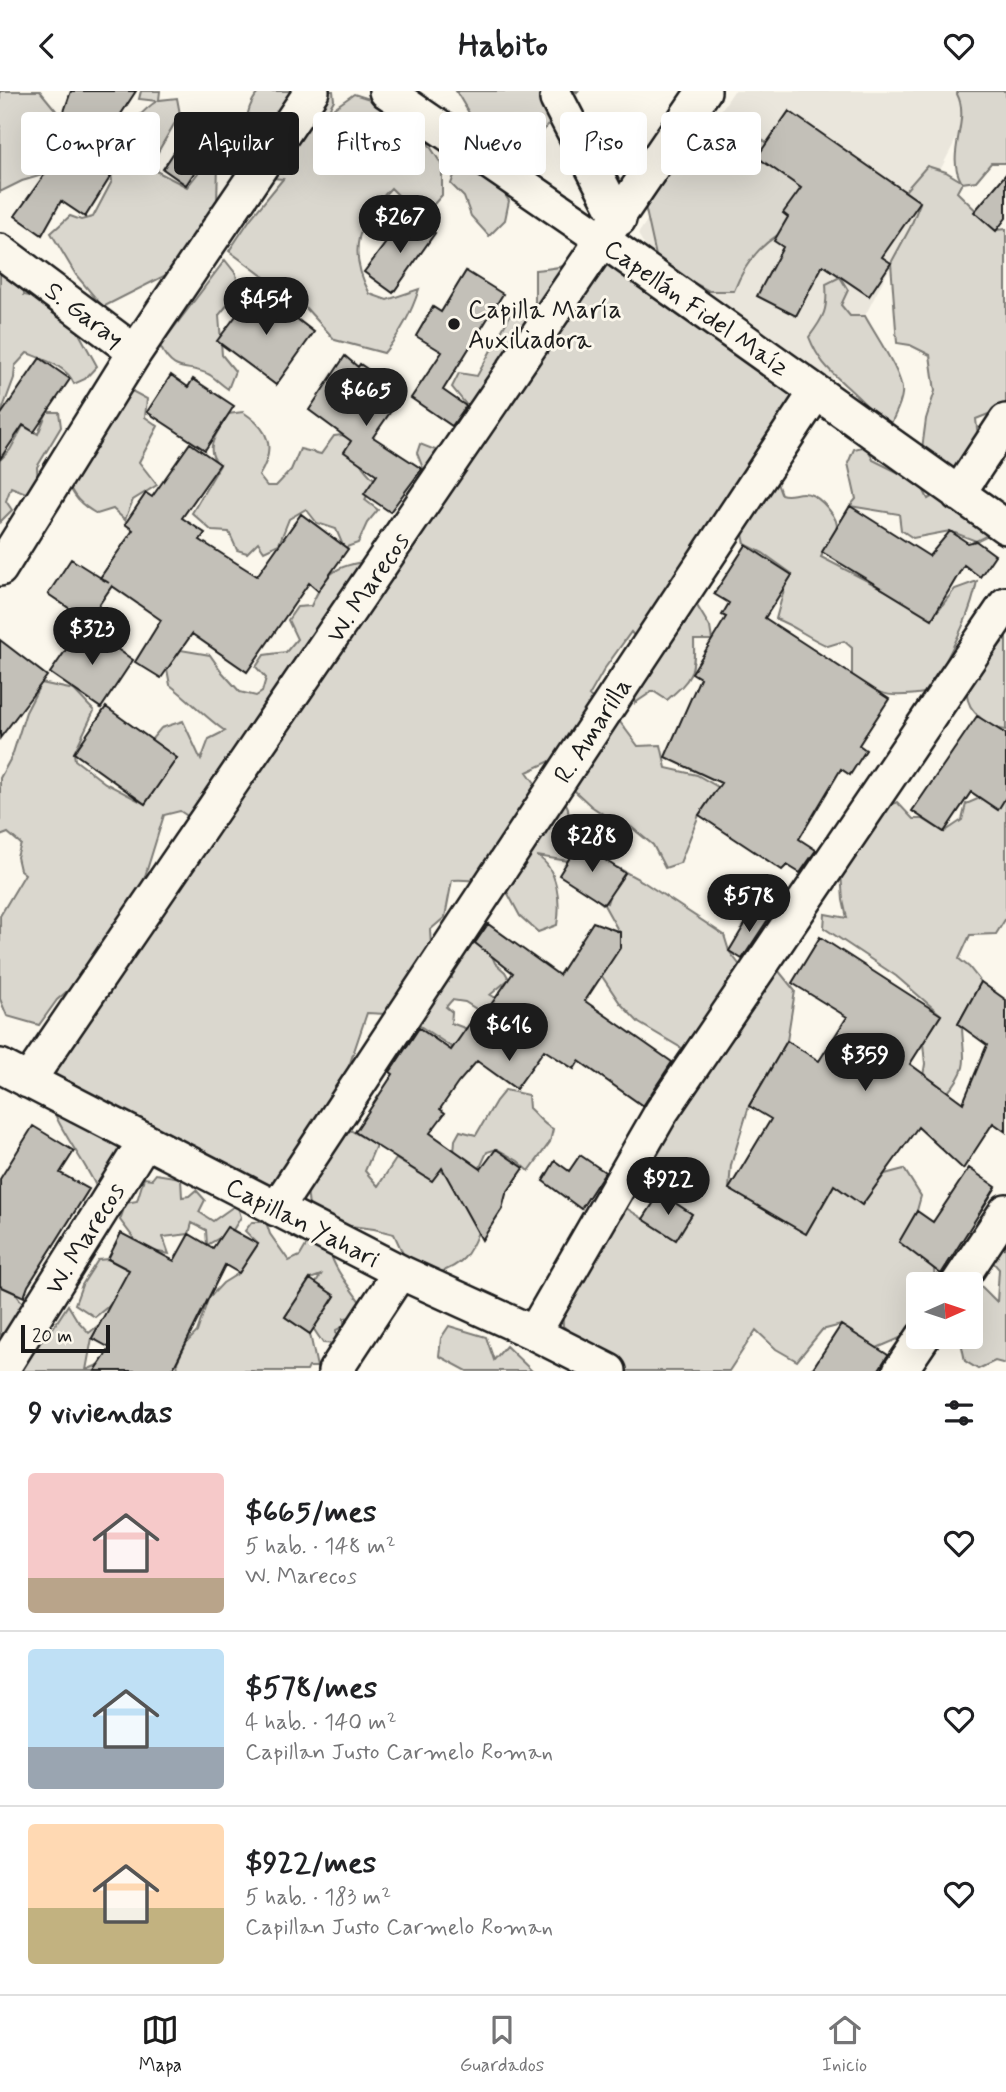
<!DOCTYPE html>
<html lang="es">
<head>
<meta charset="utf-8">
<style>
  :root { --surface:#fff; --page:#f2f2f2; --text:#202124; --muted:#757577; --line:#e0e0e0; --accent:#1c1c1c }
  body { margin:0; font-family:Mynerve,sans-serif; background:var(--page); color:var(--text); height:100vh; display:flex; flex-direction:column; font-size:26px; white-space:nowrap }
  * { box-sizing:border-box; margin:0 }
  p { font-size:23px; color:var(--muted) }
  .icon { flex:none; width:38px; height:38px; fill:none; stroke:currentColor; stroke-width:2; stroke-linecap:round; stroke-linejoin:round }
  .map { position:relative; height:1280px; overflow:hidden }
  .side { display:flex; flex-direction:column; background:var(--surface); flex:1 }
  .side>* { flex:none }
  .hud { position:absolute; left:21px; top:21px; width:964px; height:63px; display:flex; gap:14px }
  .needle { width:46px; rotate:87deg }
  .tools { position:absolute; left:906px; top:1181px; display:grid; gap:14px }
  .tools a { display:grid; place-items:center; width:77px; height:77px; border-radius:7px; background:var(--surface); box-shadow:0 7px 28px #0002; font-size:35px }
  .scale { position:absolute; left:21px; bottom:18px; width:89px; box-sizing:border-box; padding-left:7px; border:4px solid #1c1c1c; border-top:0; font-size:19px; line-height:24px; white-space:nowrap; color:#1c1c1c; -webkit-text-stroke:5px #fbf7ec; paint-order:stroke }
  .price { position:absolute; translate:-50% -60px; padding:0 16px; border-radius:24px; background:var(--accent); color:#fff; font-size:23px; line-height:46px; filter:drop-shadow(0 2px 4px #0008) }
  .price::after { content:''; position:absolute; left:50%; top:42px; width:21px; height:16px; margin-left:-10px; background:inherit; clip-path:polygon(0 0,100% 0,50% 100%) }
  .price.current { background:#222; color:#fff }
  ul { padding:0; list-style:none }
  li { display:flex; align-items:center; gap:21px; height:175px; padding:0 28px }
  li+li { border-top:2px solid var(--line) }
  li span { display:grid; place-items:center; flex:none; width:196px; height:140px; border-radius:7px; color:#555 }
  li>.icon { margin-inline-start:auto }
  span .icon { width:84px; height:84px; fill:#fffc; stroke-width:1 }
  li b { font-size:30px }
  h2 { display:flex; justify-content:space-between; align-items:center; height:84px; padding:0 28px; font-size:30px }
  .chip { padding:0 24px; border-radius:7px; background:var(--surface); box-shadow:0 7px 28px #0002; font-size:24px; line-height:63px }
  .chip.current { background:var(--accent); color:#fff }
  header { display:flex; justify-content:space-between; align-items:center; height:91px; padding:0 28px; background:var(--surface); font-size:32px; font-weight:800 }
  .tab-bar { display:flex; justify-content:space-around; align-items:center; height:98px; border-top:2px solid var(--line); background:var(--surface); font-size:19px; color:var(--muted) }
  .tab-bar a { display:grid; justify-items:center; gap:4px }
  .tab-bar .current { color:var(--accent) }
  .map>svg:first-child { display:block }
  .built { fill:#eae6dc }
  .green { fill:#dad7ce; stroke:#7b7a75; stroke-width:2 }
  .building { fill:#c3c0b8; stroke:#1c1c1c; stroke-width:2 }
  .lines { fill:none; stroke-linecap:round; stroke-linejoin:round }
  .minor-casing { stroke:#1c1c1c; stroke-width:38 }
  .minor { stroke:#fbf7ec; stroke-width:33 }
  .poi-dot { fill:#1c1c1c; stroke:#fbf7ec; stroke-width:2.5 }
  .labels { text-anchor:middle; stroke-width:6; stroke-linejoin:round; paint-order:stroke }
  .street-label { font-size:26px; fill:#1c1c1c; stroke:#fbf7ec }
  .poi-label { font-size:26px; fill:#1c1c1c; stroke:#fbf7ec; text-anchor:start }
</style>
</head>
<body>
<header><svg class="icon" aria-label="back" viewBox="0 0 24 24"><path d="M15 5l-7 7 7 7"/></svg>Habito<svg class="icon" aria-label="heart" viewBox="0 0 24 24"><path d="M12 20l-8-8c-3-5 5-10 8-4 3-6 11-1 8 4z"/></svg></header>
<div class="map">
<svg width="1006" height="1280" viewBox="0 0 1006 1280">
  <rect width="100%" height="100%" fill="#fbf7ec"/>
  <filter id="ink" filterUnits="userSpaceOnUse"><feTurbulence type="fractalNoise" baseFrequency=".0143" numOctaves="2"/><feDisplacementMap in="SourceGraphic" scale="14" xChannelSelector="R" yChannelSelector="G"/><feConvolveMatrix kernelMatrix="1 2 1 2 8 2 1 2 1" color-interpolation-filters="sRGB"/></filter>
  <g filter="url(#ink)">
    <path class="built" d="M734,0H981L825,302L646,157L638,143Z"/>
    <path class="green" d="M0,0H40L58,22L48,52L46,83L22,90L0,101Z
      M141,0H160L159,9L177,7L180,23L155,66L158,81L187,96L213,63L218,71L217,114L172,181L103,216L76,184L51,142L70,125L81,129L93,126L112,90L111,82L115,80H127L134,54L123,42C135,31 143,18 157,10L139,8Z
      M260,0H333L334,9L327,22L354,3L398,17L420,40L442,74V104L427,121L407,113L391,97C358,131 346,159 370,203L387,209L419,198C411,223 401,242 384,262L335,249L305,216L287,212L272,192L229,160L251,127L283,88L254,85L242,70C245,49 243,15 260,0Z
      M456,0H578L547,35L520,72L485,49Z
      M958,0H1006V72H991L976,90L962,92L957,101L996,139L1006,138V316L976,328L978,346L963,381L946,376L922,358L926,328L935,300L930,264L910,254L897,252L891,172L910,137L920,112L905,100L927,75L946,81L961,90C945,62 971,30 957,3Z
      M742,36L762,48L803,90L799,134C766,146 747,167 734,200H709L681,185L656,165L645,115L683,56L712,40Z
      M465,71L493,85L509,110L505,129L489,145L471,125L464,106L451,93L456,79Z
      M0,159L25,187L24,204L35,206L75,235L97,275L85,288L74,293C67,275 45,269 27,262L15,275L14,287L0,325Z
      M606,160L793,305L785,347L774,384L781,403C790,406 794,402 803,402C811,402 818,407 823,412C848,438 834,439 821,466L885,499L932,527L955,498L977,490C970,529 947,566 930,601C896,607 880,607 852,586V557L844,550L828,555C808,547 797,536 776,528L785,495L791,482L763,462L745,453L743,443L726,469L703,471L693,508L710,536L712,549H694C695,583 692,587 667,609L653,600L635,612L636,594L645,559L631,541L605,577L589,605L608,615L638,655L661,654L666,677L697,684L718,696L699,724L680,772L665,777L653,754L631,736L612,729L591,715L550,677V670L527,681L545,706H563L568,717L569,735L581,747L568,770L537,765C558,777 561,812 557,834L538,841L520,825L506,799C487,791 473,788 452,789L445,826L430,839L431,855L386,923L367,922L347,981L362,1011L336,1052L350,1039L376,1054L365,1080L378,1095L396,1068L432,1090L440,1079L457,1092L478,1141C469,1165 462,1174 438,1182L404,1165L394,1143L374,1138L327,1132L309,1116L307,1098L283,1107L211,1085L181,1088L182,1106L189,1105L196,1099L205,1109L199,1121L213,1130L237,1113L241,1126L233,1139L207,1154L206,1139L192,1132L189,1143L163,1146L169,1163L142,1158L120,1129L126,1112L137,1110L144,1087L152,1088L156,1083L180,1087L165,1061L97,1097C77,1055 47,1029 44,979L192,728L180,720L164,724L137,811L90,880L57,909L39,934L7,925L0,908V825L25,783L20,779L17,766L21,753L8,742L0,745V687L12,665L26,621L41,592L74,599L94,620L74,662L75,669L105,692L145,713L177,667L151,649L161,637L183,630L201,669L209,648L225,640C205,626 190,609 170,594L167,578L181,559L210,564L222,581L240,601L256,605L262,601L266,587L256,576L264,564L286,561L297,548L288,529L297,516L311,515C326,482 334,474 371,470L424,380L417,362L420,353L435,359L451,356L453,337L468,316L452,296L459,282L477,285L513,219L535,214V179C561,177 584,172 606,160Z
      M225,169L236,183L239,200L219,224L222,264L235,280L228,298C222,294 216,288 210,284C188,272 175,286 160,255Z
      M840,186L848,199L841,214L850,225H865C874,242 905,286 902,303C901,314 894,325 890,335C873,322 861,308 845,294C828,278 818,269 809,246C824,226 828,219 826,193Z
      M116,300H132L147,308L145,326L158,335L139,371L157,394L133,409L125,429L113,418L97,423C81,414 73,406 67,389Z
      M47,321H59L61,336L37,376L38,395L26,402L11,396L6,410L12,419L0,431V369L10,359L23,335L38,343Z
      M243,321C270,339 276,357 259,385L267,395H276L291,379L300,358L321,363L334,345L342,344L356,350C356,368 361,376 374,388L365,409L378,419L367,432L358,452L344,457L336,438L317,432L306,418L289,428L279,453L264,460L258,451L247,462L237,459L229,441L212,440L192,422L220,374C201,359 219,339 228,323Z
      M867,355L873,369L899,382L914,379L928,408L944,399L982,432L988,444L976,450L950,440L913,447L901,439L899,423L850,415L856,408L848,372L854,358Z
      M1006,546V639C990,638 967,620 967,603C966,597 968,591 969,585L992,565Z
      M1006,706V827L996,843L970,844L959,868L969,876L981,891L958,933L962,936C963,967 971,975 948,1001L933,990L922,991L925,973L923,952L941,924L896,885L824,837L825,823L847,827L843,809L841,782L876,722L897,711L913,728H923L944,741L962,729L966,713L980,707L1003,710Z
      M618,777L642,790L724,844L729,860L742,877L718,917L697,937L685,959L639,932L620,912L595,875L619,841L604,814L594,806L607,812Z
      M468,846L485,849L495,872L505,881L509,888L490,904L500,909L516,943L465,911L452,909L446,916L452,921L451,932L473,940L459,961L417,933L440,887H452L450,878Z
      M778,879L795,900L787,950L749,1015L731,1074L729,1098L806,1143L836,1091L862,1113L885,1083L904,1078L921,1105L915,1127L934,1178L935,1193L919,1194C919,1242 921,1238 877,1257L841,1234L822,1239L797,1270L776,1258L756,1239L729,1280H624L596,1262L563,1235L561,1184L605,1118L626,1117L675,1148L692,1123L660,1102L624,1103L765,884Z
      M505,999L528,1004L529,1017C538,1025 542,1033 553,1038L550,1051L529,1080L518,1070L497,1058L487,1061L478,1081L454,1062L455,1049L460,1040L476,1044L496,1010Z
      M1006,1127V1273L995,1270L978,1278L965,1270L960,1246H971V1201L979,1193L997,1211L999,1178L984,1161Z
      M252,1131H266L270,1143L289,1170L300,1165L307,1153H318L322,1161L330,1160C334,1179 351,1197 362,1214L356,1216L351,1226L344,1227V1235L336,1239L337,1253L323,1252L313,1237L335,1205L316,1192L321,1184L310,1188L285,1226L310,1243L317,1276H309L307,1280H178L177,1271L187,1251L197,1241L208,1208L223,1192L239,1182L258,1153L245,1140Z
      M108,1168L161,1196L110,1214L95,1226L75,1213L82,1194L98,1169Z
      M2,1196L15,1202L25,1215L10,1239L0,1244V1198Z
      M68,1214L77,1229L89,1242L100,1233L92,1247L86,1279L122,1264L105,1280H0L41,1241L49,1243Z
      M449,1235L486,1246L494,1269L506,1255L532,1280H467L439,1265L441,1247Z"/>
    <path class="building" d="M71,0H136L106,46L132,55L124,80L116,77L85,126L61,110L42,144L15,125L62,59L52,56Z
      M789,20L920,111L882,166L891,172L869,205L823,174L796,225L757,205L783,156L774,150L788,126L783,122L801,97L757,66Z
      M186,43L209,59L186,94L163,78Z
      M1006,83V127L996,140L974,121Z
      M413,126L435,142L393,202L364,181L391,145L397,150Z
      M466,180L503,203L443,299L466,315L452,335L411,307L442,261L416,245L433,216L441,221Z
      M257,197L314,241L276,294L217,250Z
      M345,265L358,276L360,273L403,303L373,346L422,378L390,421L364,403L377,384L344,361L351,350L309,319Z
      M40,267L70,288L34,341L23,334L0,368V325Z
      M171,284L188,296L193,288L234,315L205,359L147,321Z
      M190,352L220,373L182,427L205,442L200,449L257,485L301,423L348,458L318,500L309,492L247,581L192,543L161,587L135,571L161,529L112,495L88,530L48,503L71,468L109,492L100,487L133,439L125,433L146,402L152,406Z
      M850,415L929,465L950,440L968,452L976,450L995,464L980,486L964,474L932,528L822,461Z
      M746,454L792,484L765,527L889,608L859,654L866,659L850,684L841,678L799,748L816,759L800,782L787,774L782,779L699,724L721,692L665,666L700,587L692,582L726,526L722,524L729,512L714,503Z
      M83,534L133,569L101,617L50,582Z
      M0,549L47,585L0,647Z
      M106,616L177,667L145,713L74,662Z
      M977,625L1006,643V706L998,719L971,701L944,741L912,720Z
      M579,752L625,782L604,813L559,784Z
      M754,818L769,827L742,868L729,860Z
      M593,831L620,841V857L585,910L672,971L643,1015L579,970L574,978L544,959L516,998L477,970L458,992L440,1018L445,1022L430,1042L481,1078L496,1058L524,1077L506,1103L502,1118L482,1149L442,1077L432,1090L355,1041L393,983L390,981L419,937L451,959L480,918L485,922L513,882L475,852L488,833L559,884Z
      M820,846L941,924L910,973L963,1012L987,954L958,933L981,891L1006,909V1041L993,1032L963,1078L918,1036L862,1114L834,1094L806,1143L729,1098L771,1028L749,1015L787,950L819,970L847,926L792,892Z
      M33,1035L74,1060L60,1082L89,1098L28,1195L24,1206L0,1195V1088Z
      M580,1064L605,1081L581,1118L543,1090L555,1070L569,1080Z
      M969,1077L996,1096L941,1183L899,1151L917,1120L933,1131Z
      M660,1102L692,1123L676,1149L643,1128Z
      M227,1136L258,1153L239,1182L225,1174L172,1280H95L110,1257L92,1247L129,1179L108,1168L121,1142L174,1170L189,1143L213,1157Z
      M310,1188L335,1205L310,1243L285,1226Z
      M841,1234L888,1264L878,1280H811Z"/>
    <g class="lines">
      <g class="minor-casing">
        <path id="minor" d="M386,0L603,149L1006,436
          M557,8L619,128
          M0,160L135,261
          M958,403L1006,330
          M0,478L135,261L312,0
          M0,975L400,1181L534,1242L609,1280
          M28,990L704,0
          M276,1118L816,301
          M957,1194L1006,1120
          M534,1242L662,1020L1006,513
          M1,1280L145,1050
          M335,1280L400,1181
          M900,1280L923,1246"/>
      </g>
      <use href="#minor" class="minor"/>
    </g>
  </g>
  <circle class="poi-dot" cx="454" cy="233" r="7"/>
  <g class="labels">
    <g class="street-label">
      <text transform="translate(697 216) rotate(35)" y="9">Capellán Fidel Maíz</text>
      <text transform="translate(85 223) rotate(37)" y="9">S. Garay</text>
      <text transform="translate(367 496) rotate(-56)" y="9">W. Marecos</text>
      <text transform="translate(592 639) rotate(-57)" y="9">R. Amarilla</text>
      <text transform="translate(303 1131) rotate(27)" y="9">Capillan Yahari</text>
      <text transform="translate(84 1147) rotate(-58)" y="9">W. Marecos</text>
    </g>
    <g class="poi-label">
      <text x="468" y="227">Capilla María<tspan x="468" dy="30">Auxiliadora</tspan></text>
    </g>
  </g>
</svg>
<div class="tools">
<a><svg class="needle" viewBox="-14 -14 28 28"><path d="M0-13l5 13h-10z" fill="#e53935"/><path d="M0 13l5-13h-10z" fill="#757577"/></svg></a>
</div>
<div class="scale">20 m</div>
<b class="price" style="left:400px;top:164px">$267</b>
<b class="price" style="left:266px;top:246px">$454</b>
<b class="price current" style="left:366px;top:337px">$665</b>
<b class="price" style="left:92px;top:576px">$323</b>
<b class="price" style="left:592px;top:783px">$288</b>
<b class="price" style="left:749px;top:843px">$578</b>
<b class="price" style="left:509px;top:972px">$616</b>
<b class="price" style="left:865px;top:1002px">$359</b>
<b class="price" style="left:668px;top:1126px">$922</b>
<div class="hud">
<a class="chip">Comprar</a>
<a class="chip current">Alquilar</a>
<a class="chip">Filtros</a>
<a class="chip">Nuevo</a>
<a class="chip">Piso</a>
<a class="chip">Casa</a>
</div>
</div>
<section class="side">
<h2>9 viviendas<svg class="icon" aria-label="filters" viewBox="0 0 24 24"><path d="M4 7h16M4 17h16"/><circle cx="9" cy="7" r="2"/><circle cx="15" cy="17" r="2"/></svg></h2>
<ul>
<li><span style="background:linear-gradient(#f6c9c9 75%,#b9a48a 0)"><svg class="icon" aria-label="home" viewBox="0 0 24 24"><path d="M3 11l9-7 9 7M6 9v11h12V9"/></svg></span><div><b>$665/mes</b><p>5 hab. · 148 m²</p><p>W. Marecos</p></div><svg class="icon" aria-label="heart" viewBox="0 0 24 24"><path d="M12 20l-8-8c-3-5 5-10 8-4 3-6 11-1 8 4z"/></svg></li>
<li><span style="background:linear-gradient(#bfe0f5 70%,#9aa5b1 0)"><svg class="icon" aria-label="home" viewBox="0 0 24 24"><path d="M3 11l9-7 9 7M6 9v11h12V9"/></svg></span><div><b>$578/mes</b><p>4 hab. · 140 m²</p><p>Capillan Justo Carmelo Roman</p></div><svg class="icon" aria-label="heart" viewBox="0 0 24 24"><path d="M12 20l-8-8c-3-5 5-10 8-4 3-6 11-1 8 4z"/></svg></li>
<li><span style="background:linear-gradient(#ffd9b3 60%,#c2b280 0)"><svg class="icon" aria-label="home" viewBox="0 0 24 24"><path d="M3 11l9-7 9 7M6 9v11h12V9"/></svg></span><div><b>$922/mes</b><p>5 hab. · 183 m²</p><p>Capillan Justo Carmelo Roman</p></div><svg class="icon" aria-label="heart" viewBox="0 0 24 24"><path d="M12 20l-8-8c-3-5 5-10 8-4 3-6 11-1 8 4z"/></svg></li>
</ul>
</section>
<nav class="tab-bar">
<a class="current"><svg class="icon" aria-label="map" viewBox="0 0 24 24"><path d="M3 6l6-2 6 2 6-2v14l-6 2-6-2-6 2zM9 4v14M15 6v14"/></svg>Mapa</a>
<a><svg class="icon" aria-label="saved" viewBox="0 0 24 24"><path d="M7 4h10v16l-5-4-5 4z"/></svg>Guardados</a>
<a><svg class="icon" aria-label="home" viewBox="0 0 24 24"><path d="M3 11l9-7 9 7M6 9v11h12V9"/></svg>Inicio</a>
</nav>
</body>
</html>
